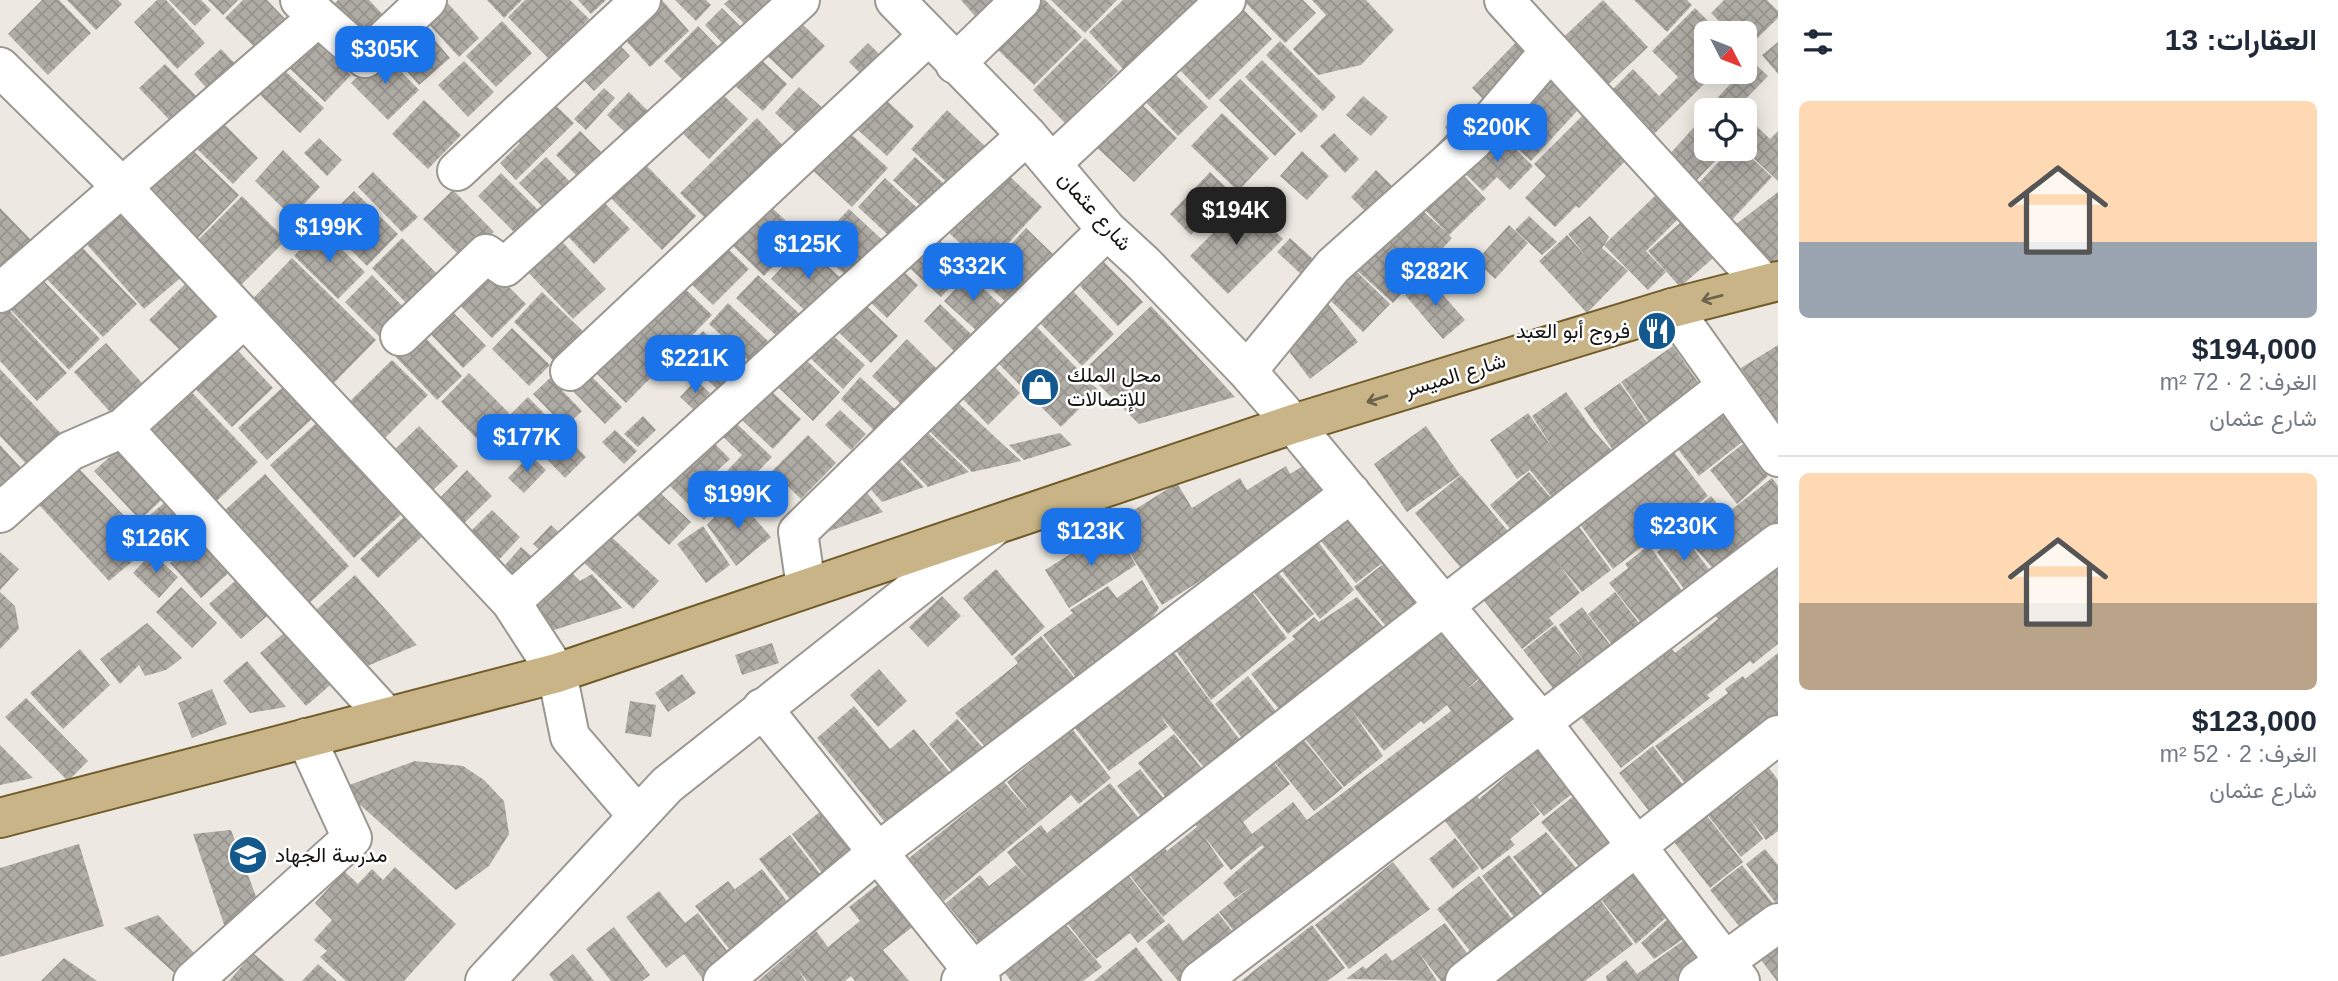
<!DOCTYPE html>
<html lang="ar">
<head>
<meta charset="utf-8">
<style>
  :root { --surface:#fff; --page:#f6f6f7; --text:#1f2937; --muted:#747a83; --line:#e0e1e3; --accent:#1a73e8 }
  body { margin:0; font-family:Arial,Vazirmatn,sans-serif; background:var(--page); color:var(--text); direction:rtl; height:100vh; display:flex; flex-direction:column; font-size:26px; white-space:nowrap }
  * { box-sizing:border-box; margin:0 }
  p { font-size:23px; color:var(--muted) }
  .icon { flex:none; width:38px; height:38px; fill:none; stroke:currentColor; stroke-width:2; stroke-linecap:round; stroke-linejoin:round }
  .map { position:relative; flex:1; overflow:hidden; direction:ltr }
  .sheet { display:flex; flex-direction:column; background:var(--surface); width:560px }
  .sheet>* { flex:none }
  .needle { width:46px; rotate:132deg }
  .controls { position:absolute; left:1694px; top:21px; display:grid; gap:14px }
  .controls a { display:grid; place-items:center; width:63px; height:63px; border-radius:10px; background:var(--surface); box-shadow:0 4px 18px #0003; font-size:35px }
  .price { position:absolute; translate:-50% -60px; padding:0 16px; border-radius:14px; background:var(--accent); color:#fff; font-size:23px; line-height:46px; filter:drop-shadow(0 2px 4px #0008) }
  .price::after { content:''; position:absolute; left:50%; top:42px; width:21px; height:16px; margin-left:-10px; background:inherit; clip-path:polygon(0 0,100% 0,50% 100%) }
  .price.active { background:#222; color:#fff }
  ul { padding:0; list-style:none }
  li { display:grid; align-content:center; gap:14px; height:371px; padding:0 21px }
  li+li { border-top:2px solid var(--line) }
  li span { display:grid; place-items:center; height:217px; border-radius:10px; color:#555 }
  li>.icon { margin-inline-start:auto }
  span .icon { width:126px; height:126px; fill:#fffc; stroke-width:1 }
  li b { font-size:30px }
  h2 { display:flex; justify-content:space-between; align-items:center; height:84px; padding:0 21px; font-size:30px }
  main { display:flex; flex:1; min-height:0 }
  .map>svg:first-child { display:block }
  .building { fill:url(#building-cross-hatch) }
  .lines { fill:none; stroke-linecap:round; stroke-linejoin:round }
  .minor-casing { stroke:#9a9790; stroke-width:42 }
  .major-casing { stroke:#725c2a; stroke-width:42 }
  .minor { stroke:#fff; stroke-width:38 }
  .major { stroke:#c8b487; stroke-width:38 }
  .oneway { stroke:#6e644c }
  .labels { text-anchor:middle; stroke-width:5; stroke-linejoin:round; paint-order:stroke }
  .street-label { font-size:21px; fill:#151412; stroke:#fff }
  .poi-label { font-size:21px; fill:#151412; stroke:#fff; text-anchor:start }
</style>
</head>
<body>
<main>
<section class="sheet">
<h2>العقارات: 13<svg class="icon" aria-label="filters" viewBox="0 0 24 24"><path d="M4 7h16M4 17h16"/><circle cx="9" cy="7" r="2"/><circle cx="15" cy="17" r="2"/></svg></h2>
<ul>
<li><span style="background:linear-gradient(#ffd9b3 65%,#9aa5b1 0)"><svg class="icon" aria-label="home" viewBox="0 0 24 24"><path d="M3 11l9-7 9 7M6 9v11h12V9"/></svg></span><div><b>$194,000</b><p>الغرف: 2 · 72 m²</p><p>شارع عثمان</p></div></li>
<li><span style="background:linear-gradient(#ffd9b3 60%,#b9a48a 0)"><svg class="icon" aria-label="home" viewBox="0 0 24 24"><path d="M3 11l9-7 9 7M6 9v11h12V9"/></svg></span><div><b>$123,000</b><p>الغرف: 2 · 52 m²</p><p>شارع عثمان</p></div></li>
</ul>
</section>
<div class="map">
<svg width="1778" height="981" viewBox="0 0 1778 981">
  <defs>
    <pattern id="building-cross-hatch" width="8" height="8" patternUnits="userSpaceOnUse" patternTransform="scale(1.75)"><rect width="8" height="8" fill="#afaba5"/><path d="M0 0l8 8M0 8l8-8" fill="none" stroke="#96928d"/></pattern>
  </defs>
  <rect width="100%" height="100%" fill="#ede9e2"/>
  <path class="building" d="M42,0H59L91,33L48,75L8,34Z
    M67,0H118L122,4L96,30Z
    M157,0H166L205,43L177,69L134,22Z
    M169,0H201L211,10L195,26Z
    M208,0H238L223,15Z
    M243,0H267L293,27L264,56L225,18Z
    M338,0H369L389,21L367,43L331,7Z
    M445,0L479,38L459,57L423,18Z
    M487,0H522L504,18Z
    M525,0H570L589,19L549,59L508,17Z
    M578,0H606L591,14Z
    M655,0H662L689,31L650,67L619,33Z
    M675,0H706L711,5L696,21Z
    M729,0H780L751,30L724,4Z
    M961,0H1008L982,24Z
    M1039,0H1045L1082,37L1034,85L994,46Z
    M1051,0H1117L1085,33Z
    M1123,0H1199L1124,70L1089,32Z
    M1243,0H1303L1316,13L1285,43Z
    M1312,0H1366L1394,30L1361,65L1318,75L1293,49L1326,15Z
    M1603,0L1648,47L1597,95L1553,47Z
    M1634,0H1687L1692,5L1667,32Z
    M1724,0H1767L1778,11V18L1745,50V33H1731L1711,13Z
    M1240,6L1272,39L1209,100L1178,68Z
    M722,8L744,30L727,48L705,25Z
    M1695,8L1720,33H1706V72H1716L1648,140L1606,96L1633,69L1659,96L1678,77L1652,51Z
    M795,17L825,46L792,79L762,51Z
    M502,21L532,53L496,87L466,56Z
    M420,23L450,58L419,85L388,50Z
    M698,26L728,57L694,91L664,61Z
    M1085,38L1118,71L1065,123L1033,90Z
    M1520,38L1544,61L1495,111L1472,88Z
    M614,39L630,56L594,91L578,74Z
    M314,40L351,75L325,102L288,67Z
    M1280,41L1336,97L1323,111L1266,55Z
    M1778,42V74L1762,55Z
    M868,43L885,60L867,80L849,62Z
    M221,49L245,74L217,100L194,74Z
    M383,53L419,90L388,120L351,83Z
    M756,55L787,84L763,111L731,82Z
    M1262,60L1318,116L1301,133L1245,77Z
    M464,61L494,92L468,117L438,85Z
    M1752,61L1768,76L1737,108L1740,110H1706Z
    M165,64L206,106L180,131L139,88Z
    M281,67L324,108L300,133L257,92Z
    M1170,69L1208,107L1178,136L1141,97Z
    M1240,79L1296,134L1275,156L1219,100Z
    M1550,81L1578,110L1531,161L1492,125L1513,102L1541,128L1522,109Z
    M713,85L748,119L709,159L674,125Z
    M799,87L826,111L802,138L775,113Z
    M604,88L615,98L586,130L574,119Z
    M629,92L650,113L634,141L607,115Z
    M1363,96L1388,117L1371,136L1346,115Z
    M547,97L574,123L516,180L500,163L520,143L515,138Z
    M1135,98L1177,138L1134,182L1092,143Z
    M424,100L461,135L428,169L392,134Z
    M886,100L914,126L887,156L858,130Z
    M947,110L989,150L953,188L911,149Z
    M1222,113L1269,158L1238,191L1191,146Z
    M1706,114V149H1726L1695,182L1667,157Z
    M1583,115L1628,158L1579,208L1576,206L1555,227L1525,198L1546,176L1534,164Z
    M1745,115L1770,139L1778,131V181L1745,150Z
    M1456,116L1474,135L1442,166L1429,153L1449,132L1445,127Z
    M757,118L787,150L711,224L680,193Z
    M219,119L258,158L233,184L193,145Z
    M842,126L888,168L852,207L807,165Z
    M580,131L609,160L585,184L556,155Z
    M1497,131L1533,166L1510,190L1497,177L1483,191L1460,169Z
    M1334,133L1359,159L1345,173L1320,146Z
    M319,138L342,160L327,176L304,153Z
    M183,141L239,195L194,242L138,187Z
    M1731,149H1742L1772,177L1730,222L1694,188Z
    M283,150L320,187L292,217L255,181Z
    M1302,151L1329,176L1307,200L1280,176Z
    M546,157L579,191L553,217L519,183Z
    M638,157L696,216L662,250L604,191Z
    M915,157L954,193L932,216L893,180Z
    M1451,162L1486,199L1449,235L1452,238L1393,303L1351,265L1411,200L1447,233L1414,198Z
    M1376,170L1398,192L1372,218L1351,197Z
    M1004,171L1042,207L986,267L948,232Z
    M373,172L418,217L402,232L358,187Z
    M1210,172L1232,193L1191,235L1170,214Z
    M501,173L542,214L519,237L478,196Z
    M885,178L926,216L899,245L858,207Z
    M1267,186L1284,201L1275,211L1258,197Z
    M453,190L494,232L464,260L423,219Z
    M354,191L398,234L367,266L323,222Z
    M1778,192V271L1731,228Z
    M595,193L630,229L594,264L559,227Z
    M1658,193L1681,216L1646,251L1666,272L1648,290L1604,245Z
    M242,196L286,240L240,286L196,242Z
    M1245,201L1283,239L1228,294L1190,256Z
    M768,204L802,236L764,276L731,244Z
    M122,205L184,275L144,309L83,240Z
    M0,208L31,240L2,268L0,266Z
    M849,209L889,246L854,283L814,246Z
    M1529,216L1557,242L1542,255L1515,230Z
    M1590,216L1609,237L1602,248L1628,271L1587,313L1539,261L1567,235L1589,260L1568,234Z
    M1688,216L1719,253L1680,287L1648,251Z
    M1509,225L1528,243L1495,279L1476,261Z
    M320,228L365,272L338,299L294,256Z
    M1026,228L1055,256L1009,305L980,278Z
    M554,233L606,289L573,319L520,264Z
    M932,233L968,268L941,297L904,263Z
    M402,238L443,280L412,309L372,268Z
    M1290,238L1325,270L1312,284L1277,252Z
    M75,240L137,304L103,337L41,273Z
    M722,243L749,269L713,305L686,279Z
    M804,244L845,282L813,318L771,279Z
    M292,258L376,340L328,389L244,308Z
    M1104,262L1143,302L1118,326L1080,286Z
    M485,263L526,304L492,338L451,296Z
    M898,266L918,285L887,318L867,299Z
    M1356,271L1390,304L1363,332L1329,299Z
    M38,275L100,339L69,370L7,306Z
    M372,275L408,312L382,339L345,302Z
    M758,275L805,319L783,342L736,298Z
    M969,275L1002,306L978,332L944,301Z
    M1427,277L1465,320L1443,339L1405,295Z
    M678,282L712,315L626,403L592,369Z
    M185,284L226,325L190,360L149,320Z
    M1067,285L1114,334L1082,366L1034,317Z
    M542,292L593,341L564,371L514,322Z
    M857,297L898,336L871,363L831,325Z
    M0,300L67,373L37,401L0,361Z
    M1326,301L1358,342L1310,379L1278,337Z
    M444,303L486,346L463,368L422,325Z
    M728,303L770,343L751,363L709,324Z
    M940,304L973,336L956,353L924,321Z
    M1151,306L1235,397L1139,424L1084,370Z
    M1031,321L1098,390L1061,427L993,358Z
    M512,328L550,365L529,386L492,349Z
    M417,329L462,376L437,400L392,353Z
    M827,330L865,365L843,389L805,353Z
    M703,331L747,374L725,397L681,354Z
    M227,339L273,388L232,427L185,378Z
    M907,339L939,371L904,407L872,376Z
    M106,343L151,393L120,423L74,372Z
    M1778,345V419L1776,421L1741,368Z
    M1673,346L1704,391L1652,427L1621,382Z
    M805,359L840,392L813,421L778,387Z
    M392,360L428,395L377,446L341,410Z
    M990,362L1020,393L988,425L958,394Z
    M0,369L68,441L34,472L0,436Z
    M586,371L622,407L605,424L569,387Z
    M469,373L509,413L480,442L441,402Z
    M860,377L896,410L876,432L841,399Z
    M550,378L582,411L565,427L533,394Z
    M696,380L710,393L694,410L680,397Z
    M182,382L258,462L208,509L132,429Z
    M1620,383L1651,428L1615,453L1584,408Z
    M284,386L313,418L267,460L238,428Z
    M769,389L801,419L773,449L741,419Z
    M1566,392L1592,429L1614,453L1559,506L1530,470L1517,479L1490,440L1528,413L1556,453L1532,416Z
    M528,397L586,457L565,478L507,418Z
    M953,398L1021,461L972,472L926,428Z
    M1721,405L1747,438L1699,476L1673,443Z
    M840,410L866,434L851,450L825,425Z
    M643,416L656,430L638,447L624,434Z
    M323,417L407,509L354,558L270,465Z
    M734,421L772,457L743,487L727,471L742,455L721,435Z
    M419,426L458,466L433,490L394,450Z
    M1426,426L1460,475L1407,512L1374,464Z
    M615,430L637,451L624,464L602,442Z
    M925,430L969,472L928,487L900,458Z
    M1060,433L1072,445L1024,460L1009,445Z
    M706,435L730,459L717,471L735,489L704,520L663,479Z
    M808,435L836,463L801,499L772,471Z
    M127,441L172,490L140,520L94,471Z
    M1743,444L1768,476L1737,504L1710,470Z
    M0,445L26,473L0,499Z
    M1670,447L1708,496L1613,569L1579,523Z
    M530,455L546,470L524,493L508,478Z
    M894,455L924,487L882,502L865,483Z
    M67,456L152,545L109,581L30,495Z
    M1309,462L1331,498L1162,605L1112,524L1177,483L1192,508L1240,478L1247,490L1286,466L1290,474Z
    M467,470L492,496L458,529L434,504Z
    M1529,472L1558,506L1519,539L1490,505Z
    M265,474L349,566L300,612L215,519Z
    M1461,475L1516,541L1470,579L1415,513Z
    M1772,478L1778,486V524L1715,571L1675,525L1711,496L1726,514Z
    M858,482L883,512L824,533L813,524Z
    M655,488L691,522L669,545L633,511Z
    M173,495L203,529L170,558L140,524Z
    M735,496L771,537L736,566L707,525Z
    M492,510L520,537L495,564L466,536Z
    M1347,512L1386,560L1356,583L1316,535Z
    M408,513L427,532L378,578L360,559Z
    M1577,524L1611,570L1582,592L1557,562L1580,593L1549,618L1554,624L1522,649L1481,597Z
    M551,525L566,539L548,558L533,544Z
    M703,526L730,565L706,583L677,544Z
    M1113,527L1136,565L1069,608L1045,570Z
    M605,531L659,581L633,609L579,558Z
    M204,533L234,568L201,598L170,563Z
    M1681,533L1712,573L1687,593L1657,552Z
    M1313,535L1354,590L1320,619L1277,565Z
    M1649,545L1685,595L1645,628L1609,583L1628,568L1625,564Z
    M521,547L538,562L514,587L498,573Z
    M0,552L19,569L0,590Z
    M152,553L178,577L159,598L133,573Z
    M1778,560V644L1753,664L1750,661L1707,695L1710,698L1621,768L1580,716L1670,647L1675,653L1718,619L1712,612L1739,590L1742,594L1771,572Z
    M1387,561L1421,604L1389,630L1354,587Z
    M562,563L580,581L592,574L622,608L548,632L519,602Z
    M996,569L1045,627L1012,656L963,598Z
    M1276,570L1314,614L1288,634L1251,589Z
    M243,574L274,610L241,639L209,604Z
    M355,575L417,645L365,667L314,612Z
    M1142,580L1159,608L1142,632L1078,680L1043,635L1073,613L1070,610L1108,586L1117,598Z
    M181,587L217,623L192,648L156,612Z
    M1250,590L1287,638L1211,700L1174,648Z
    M0,592L15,606L19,629L0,649Z
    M1615,592L1643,628L1616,650L1588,614Z
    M942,596L961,616L928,647L909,627Z
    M1357,597L1384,628L1282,713L1251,674L1295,639L1292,636L1314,617L1319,622Z
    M1582,607L1614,650L1559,696L1523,650L1555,625L1586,664L1559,625Z
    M147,623L182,658L166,670L145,676L139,665L120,684L100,659Z
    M1435,626L1478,679L1461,694L1481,678L1515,721L1241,940L1219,912L1252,886L1235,898L1223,883L1264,847L1262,845L1231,870L1203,835L1224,866L1163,917L1124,868L1158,840L1167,851L1197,827L1192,820L1270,758L1290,784L1243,822L1252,834L1293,802L1307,820L1451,711L1447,705L1424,724L1421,721L1384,751L1352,711L1383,756L1344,787L1301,734Z
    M290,628L336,680L306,706L260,653Z
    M1041,636L1077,681L989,751L955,713L1018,663L1014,658Z
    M772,643L779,663L742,675L735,655Z
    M80,649L110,685L63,729L30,693Z
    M1172,650L1243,744L1207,771L1160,715L1168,727L1109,771L1075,728Z
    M1778,653V716L1689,788L1655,746L1728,693L1725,689L1743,676L1745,679Z
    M247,661L286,707L250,713L223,681Z
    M879,669L907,701L878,727L850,695Z
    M682,674L696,693L668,712L655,693Z
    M1248,676L1279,715L1247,744L1215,704Z
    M212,689L227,724L192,738L178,703Z
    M26,698L88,761L68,781L5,717Z
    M630,701L656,705L651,737L625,733Z
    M854,706L890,749L914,729L956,780L893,832L817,738Z
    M957,719L985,750L956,776L929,744Z
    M1072,729L1111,778L1079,804L1071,795L944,901L909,858L1004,782L1032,814L1007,782Z
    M1174,734L1208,776L1172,805L1138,763Z
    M1304,740L1343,788L1314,811L1275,763Z
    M0,745L33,778L0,785Z
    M1653,746L1690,794L1657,821L1619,773Z
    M1538,749L1573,793L1544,816L1527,797L1540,814L1510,839L1515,845L1482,870L1445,821L1477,796L1479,799Z
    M415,761L463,766L484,780L504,801L509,834L489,866L456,890L341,788Z
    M1769,768L1778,780V831L1766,840L1747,815L1763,839L1741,857L1706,813L1730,794L1733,798Z
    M1140,769L1168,804L1145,821L1117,786Z
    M1110,783L1145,826L987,953L946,903L980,875L989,886L1016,865L1029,880L1007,852L1041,825L1047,833Z
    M1575,795L1615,847L1584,872L1541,822Z
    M826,807L863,855L829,882L792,834Z
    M1707,816L1743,862L1710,888L1674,842Z
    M231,830L260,907L228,936L193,834Z
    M1546,832L1582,875L1548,900L1513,857Z
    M790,835L827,883L796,907L759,859Z
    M1455,838L1479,868L1453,889L1429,859Z
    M79,844L104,926L0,957V868Z
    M1765,849L1778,865V906L1746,864Z
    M1509,855L1545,902L1518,922L1482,876Z
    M1393,862L1430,909L1349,969L1315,925Z
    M1742,865L1778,910L1747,936L1710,890Z
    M395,867L456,924L404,981H346L320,957L327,951L314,940L332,920L315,903L344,871L358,884L372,869L383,880Z
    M1631,867L1669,915L1636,944L1597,894Z
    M762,869L793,909L734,955L695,906L728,881L740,896L735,889Z
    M1123,869L1165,921L1138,943L1130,933L1096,959L1062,917Z
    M1479,876L1516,924L1474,956L1437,909Z
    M881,882L915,925L883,950L909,981H855L851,976L845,981H807L799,971L805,981H758L816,931L828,947L860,921L849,907Z
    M659,891L685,923L698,913L732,957L703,979L684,954L666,968L626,917Z
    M1598,897L1633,944L1585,981H1488Z
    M1218,913L1240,941L1190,981H1178L1146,942L1169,923L1183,941Z
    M158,915L196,955L180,978L124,928Z
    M1670,917L1686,937L1654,959L1641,943Z
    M1061,919L1102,967L1083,981H1011L1001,968Z
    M1445,923L1472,960L1446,981H1441L1419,953L1437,981L1346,979L1363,966L1366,969L1386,953L1392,961Z
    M1312,925L1345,968L1327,981H1241Z
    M614,927L650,975L642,981H611L586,949Z
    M1687,938L1708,965L1687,981H1607L1606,976L1626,960L1637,974Z
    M1778,940V981H1777L1758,956Z
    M1136,947L1163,981H1094Z
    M253,953L285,981H229Z
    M573,954L594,981H554L549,974Z
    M64,958L97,981H41Z
    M318,964L337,981H302Z"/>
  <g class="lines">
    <g class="minor-casing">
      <path id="minor" d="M300,0L365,58L427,0
        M895,0L1027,135L1107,230L1144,264L1247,371L1293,424L1542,723L1740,981
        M1504,0L1764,284
        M955,64L1021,0
        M0,67L123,188L511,602L557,673L570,737L638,816
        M1052,163L1226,0
        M457,171L641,0
        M0,293L317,18
        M1672,308L1778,457
        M400,336L486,254L505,267L800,0
        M570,371L928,36
        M1247,371L1333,266L1474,140L1549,52
        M123,428L387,717
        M0,513L70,451L123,428L243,319
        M806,587L798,532L1107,230
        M511,602L1027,135
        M762,708L981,981
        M193,981L352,838L306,738
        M485,981L667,785L993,527
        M723,981L878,852L1351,493
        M961,981L1727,386
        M1200,981L1778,543
        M1465,981L1778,735
        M1698,981L1778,923"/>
    </g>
    <g class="major-casing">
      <path id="major" d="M0,818L557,673L1293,424L1672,308L1778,281"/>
    </g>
    <use href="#minor" class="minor"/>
    <use href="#major" class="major"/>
  </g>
  <defs><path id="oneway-shaft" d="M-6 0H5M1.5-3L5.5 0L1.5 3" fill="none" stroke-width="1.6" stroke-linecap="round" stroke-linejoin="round" transform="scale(1.75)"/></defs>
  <g class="oneway">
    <use href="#oneway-shaft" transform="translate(1712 298) rotate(165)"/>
    <use href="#oneway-shaft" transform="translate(1377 399) rotate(163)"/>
  </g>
  <defs>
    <g id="restaurant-disc" transform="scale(2.0125)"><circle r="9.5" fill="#13598d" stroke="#fff"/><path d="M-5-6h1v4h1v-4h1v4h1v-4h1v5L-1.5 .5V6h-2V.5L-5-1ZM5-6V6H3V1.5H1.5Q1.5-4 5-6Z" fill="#fff"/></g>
    <g id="shop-disc" transform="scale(2.0125)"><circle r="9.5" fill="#13598d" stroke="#fff"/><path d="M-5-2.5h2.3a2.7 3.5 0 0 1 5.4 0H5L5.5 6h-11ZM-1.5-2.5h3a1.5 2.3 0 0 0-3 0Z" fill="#fff"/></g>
    <g id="school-disc" transform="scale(2.0125)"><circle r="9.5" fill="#13598d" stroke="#fff"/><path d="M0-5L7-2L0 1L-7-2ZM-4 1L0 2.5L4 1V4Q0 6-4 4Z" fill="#fff"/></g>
  </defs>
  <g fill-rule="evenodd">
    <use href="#restaurant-disc" x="1657" y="331"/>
    <use href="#shop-disc" x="1040" y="387"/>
    <use href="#school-disc" x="248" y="855"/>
  </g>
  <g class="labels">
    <g class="street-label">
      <text transform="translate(1095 211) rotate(48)" y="7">شارع عثمان</text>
      <text transform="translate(1455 375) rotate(-17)" y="7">شارع الميسر</text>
    </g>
    <g class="poi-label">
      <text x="1630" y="338" text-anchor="end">فروج أبو العبد</text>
      <text x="1067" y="382">محل الملك<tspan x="1067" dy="24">للإتصالات</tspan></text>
      <text x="275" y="862">مدرسة الجهاد</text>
    </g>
  </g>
</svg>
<div class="controls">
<a><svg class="needle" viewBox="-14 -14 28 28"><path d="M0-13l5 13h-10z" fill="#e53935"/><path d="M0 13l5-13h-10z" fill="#747a83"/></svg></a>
<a><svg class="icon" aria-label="locate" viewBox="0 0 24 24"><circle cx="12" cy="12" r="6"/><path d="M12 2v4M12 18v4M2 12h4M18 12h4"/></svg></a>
</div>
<b class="price" style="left:385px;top:86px">$305K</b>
<b class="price" style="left:1497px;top:164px">$200K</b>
<b class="price active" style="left:1236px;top:247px">$194K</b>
<b class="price" style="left:329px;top:264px">$199K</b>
<b class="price" style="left:808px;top:281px">$125K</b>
<b class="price" style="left:973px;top:303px">$332K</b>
<b class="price" style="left:1435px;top:308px">$282K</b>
<b class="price" style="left:695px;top:395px">$221K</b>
<b class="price" style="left:527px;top:474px">$177K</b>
<b class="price" style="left:738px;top:531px">$199K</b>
<b class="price" style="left:1684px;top:563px">$230K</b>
<b class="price" style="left:1091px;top:568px">$123K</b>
<b class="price" style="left:156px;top:575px">$126K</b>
</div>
</main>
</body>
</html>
